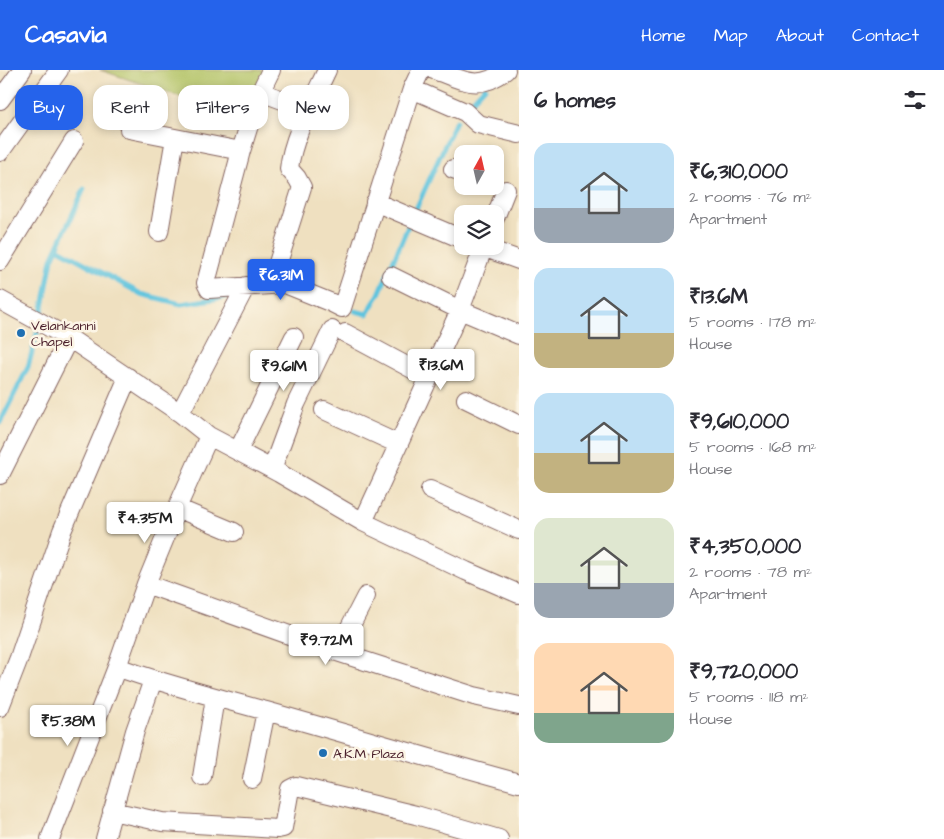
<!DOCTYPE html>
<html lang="en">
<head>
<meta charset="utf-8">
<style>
  :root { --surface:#fff; --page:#f2f2f3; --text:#2b2b33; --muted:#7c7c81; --accent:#2563eb }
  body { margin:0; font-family:"Architects Daughter",sans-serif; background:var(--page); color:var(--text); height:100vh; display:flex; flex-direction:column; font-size:19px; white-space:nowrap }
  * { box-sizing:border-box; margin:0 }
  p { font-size:16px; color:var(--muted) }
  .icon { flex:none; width:28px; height:28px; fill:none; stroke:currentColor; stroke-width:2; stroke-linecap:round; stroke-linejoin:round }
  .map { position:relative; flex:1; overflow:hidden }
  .drawer { display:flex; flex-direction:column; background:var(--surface); width:425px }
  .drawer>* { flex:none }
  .banner { position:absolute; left:15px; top:15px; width:429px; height:45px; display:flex; gap:10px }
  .needle { width:32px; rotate:8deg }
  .tools { position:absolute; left:454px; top:75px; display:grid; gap:10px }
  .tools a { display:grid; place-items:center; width:50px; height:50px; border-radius:10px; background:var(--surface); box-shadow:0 2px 8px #0003; font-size:25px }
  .price { position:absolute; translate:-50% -42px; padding:0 11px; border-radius:5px; background:#fff; color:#222; font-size:16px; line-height:32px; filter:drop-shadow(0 1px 2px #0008) }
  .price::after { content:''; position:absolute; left:50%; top:30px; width:15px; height:11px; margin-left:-8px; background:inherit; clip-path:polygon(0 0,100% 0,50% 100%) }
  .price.active { background:var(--accent); color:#fff }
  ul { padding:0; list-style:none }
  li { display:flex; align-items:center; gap:15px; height:125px; padding:0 15px }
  li span { display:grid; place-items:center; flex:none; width:140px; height:100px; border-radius:15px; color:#555 }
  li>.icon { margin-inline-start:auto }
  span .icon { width:60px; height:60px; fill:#fffc; stroke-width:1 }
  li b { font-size:21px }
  h2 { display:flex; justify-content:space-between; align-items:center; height:60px; padding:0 15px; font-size:21px }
  .pill { padding:0 18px; border-radius:15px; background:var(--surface); box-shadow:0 2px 8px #0003; font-size:18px; line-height:45px }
  .pill.active { background:var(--accent); color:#fff }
  header { display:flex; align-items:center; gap:30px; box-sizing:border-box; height:70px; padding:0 25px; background:var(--accent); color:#fff }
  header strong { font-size:24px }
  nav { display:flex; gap:28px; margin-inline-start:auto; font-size:18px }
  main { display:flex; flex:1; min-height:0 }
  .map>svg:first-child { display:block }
  .green { fill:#b2c366; stroke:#7e7148 }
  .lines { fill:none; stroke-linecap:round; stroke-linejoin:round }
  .stream { stroke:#60c4de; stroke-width:5 }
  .street-casing { stroke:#84635f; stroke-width:20 }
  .street { stroke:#fff; stroke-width:18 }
  .poi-dot { fill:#1f6fb2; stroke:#fcf5e5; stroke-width:2 }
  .labels { text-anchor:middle; stroke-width:5; stroke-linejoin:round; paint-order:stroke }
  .poi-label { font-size:14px; fill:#4a1f2b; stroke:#fcf5e5; text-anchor:start }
</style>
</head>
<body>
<header>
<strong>Casavia</strong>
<nav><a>Home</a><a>Map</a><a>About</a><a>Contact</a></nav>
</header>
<main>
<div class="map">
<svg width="519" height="769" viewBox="0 0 519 769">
  <rect width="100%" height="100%" fill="#fcf5e5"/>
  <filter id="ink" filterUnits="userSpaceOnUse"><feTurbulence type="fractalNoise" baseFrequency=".02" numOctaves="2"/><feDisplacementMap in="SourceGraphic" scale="10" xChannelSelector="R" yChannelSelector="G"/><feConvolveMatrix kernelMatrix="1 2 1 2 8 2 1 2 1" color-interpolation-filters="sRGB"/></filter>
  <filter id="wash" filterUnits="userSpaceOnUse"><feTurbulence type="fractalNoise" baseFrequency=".0096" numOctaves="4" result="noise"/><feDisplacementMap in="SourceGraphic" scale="20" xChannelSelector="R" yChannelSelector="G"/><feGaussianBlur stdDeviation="1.12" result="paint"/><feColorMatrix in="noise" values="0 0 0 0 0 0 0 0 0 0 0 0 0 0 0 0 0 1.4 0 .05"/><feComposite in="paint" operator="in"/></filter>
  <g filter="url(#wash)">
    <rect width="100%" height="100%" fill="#efe0c0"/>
    <path class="green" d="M100,0H268L245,48Z"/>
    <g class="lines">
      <path class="stream" d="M472,31L485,17
        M415,141L456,51
        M57,178L141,224L181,234L227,227
        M274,223L297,228
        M355,241L367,244L379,224L409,154
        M41,248L52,189L84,119
        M0,353L28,297L39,256"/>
    </g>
  </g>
  <g filter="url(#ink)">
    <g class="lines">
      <g class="street-casing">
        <path id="street" d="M271,0L257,29L241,81L206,213L209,219L285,214L332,233L342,238L412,19L421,0
          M434,0C463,10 479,22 506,0
          M412,19L465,42L478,54L519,64
          M261,22L309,40
          M0,30L22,0
          M129,59L175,68L159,162
          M175,68L241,81
          M0,82L59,0
          M453,99L462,102
          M375,132L462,169
          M495,148L506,120
          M480,176L519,190
          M0,191L74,71
          M391,206L460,240L519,265
          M271,215L302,117L297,108L289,99C292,68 314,28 327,0
          M0,230L69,268L180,343L209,366L279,403L363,452L466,501L519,524
          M345,263L429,308
          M466,329L519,355
          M324,340L398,374
          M180,343L246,216
          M238,381L294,267
          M272,399L296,334L332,260
          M0,405L69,268
          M430,420L519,460
          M177,438L234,462
          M363,452L460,240L484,176
          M146,514L337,582L474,626L519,636
          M337,582L366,526
          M117,597C166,615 216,627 266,641C351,665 434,690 519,713
          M0,637L19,588L62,461L128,307
          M202,707L215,628
          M252,709L266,641
          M112,741L162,752L278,759L283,758L290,719L296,716L416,745L499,769
          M50,769L117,597L146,514L181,429L209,366
          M105,769L135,661L153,610"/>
      </g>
      <use href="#street" class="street"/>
    </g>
  </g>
  <g class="poi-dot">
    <circle cx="21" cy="263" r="5"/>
    <circle cx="323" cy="683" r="5"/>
  </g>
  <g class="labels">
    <g class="poi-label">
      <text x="31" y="260">Velankanni<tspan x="31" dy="16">Chapel</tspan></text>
      <text x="333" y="688">A.K.M Plaza</text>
    </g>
  </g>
</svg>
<div class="tools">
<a><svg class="needle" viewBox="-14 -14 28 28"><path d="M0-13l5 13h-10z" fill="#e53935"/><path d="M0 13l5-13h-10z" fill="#7c7c81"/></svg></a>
<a><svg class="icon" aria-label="layers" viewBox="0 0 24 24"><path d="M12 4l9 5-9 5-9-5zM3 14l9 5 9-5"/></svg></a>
</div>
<b class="price active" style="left:281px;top:231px">₹6.31M</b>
<b class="price" style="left:441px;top:321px">₹13.6M</b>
<b class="price" style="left:284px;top:322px">₹9.61M</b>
<b class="price" style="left:145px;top:474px">₹4.35M</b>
<b class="price" style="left:326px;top:596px">₹9.72M</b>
<b class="price" style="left:68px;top:677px">₹5.38M</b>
<div class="banner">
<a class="pill active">Buy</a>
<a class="pill">Rent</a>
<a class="pill">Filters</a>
<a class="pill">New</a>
</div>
</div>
<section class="drawer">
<h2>6 homes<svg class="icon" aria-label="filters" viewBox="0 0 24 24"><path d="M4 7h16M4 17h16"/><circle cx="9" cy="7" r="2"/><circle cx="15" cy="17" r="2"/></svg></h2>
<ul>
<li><span style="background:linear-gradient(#bfe0f5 65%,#9aa5b1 0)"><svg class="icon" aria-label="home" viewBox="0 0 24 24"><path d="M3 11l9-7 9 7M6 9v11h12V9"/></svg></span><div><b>₹6,310,000</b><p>2 rooms · 76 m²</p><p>Apartment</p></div></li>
<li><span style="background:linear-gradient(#bfe0f5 65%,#c2b280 0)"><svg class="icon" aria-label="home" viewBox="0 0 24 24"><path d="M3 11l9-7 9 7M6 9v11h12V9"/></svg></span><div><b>₹13.6M</b><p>5 rooms · 178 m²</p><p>House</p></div></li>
<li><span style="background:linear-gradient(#bfe0f5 60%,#c2b280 0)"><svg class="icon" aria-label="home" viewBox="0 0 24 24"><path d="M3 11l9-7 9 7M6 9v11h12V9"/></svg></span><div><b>₹9,610,000</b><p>5 rooms · 168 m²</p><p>House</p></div></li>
<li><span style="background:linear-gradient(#dfe7d0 65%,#9aa5b1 0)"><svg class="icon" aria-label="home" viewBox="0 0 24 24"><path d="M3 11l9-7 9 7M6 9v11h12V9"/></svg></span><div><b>₹4,350,000</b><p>2 rooms · 78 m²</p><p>Apartment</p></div></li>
<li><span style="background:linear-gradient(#ffd9b3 70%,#7fa58c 0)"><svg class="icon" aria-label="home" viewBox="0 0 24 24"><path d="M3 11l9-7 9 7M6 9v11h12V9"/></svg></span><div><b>₹9,720,000</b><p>5 rooms · 118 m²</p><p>House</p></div></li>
</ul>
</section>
</main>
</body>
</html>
